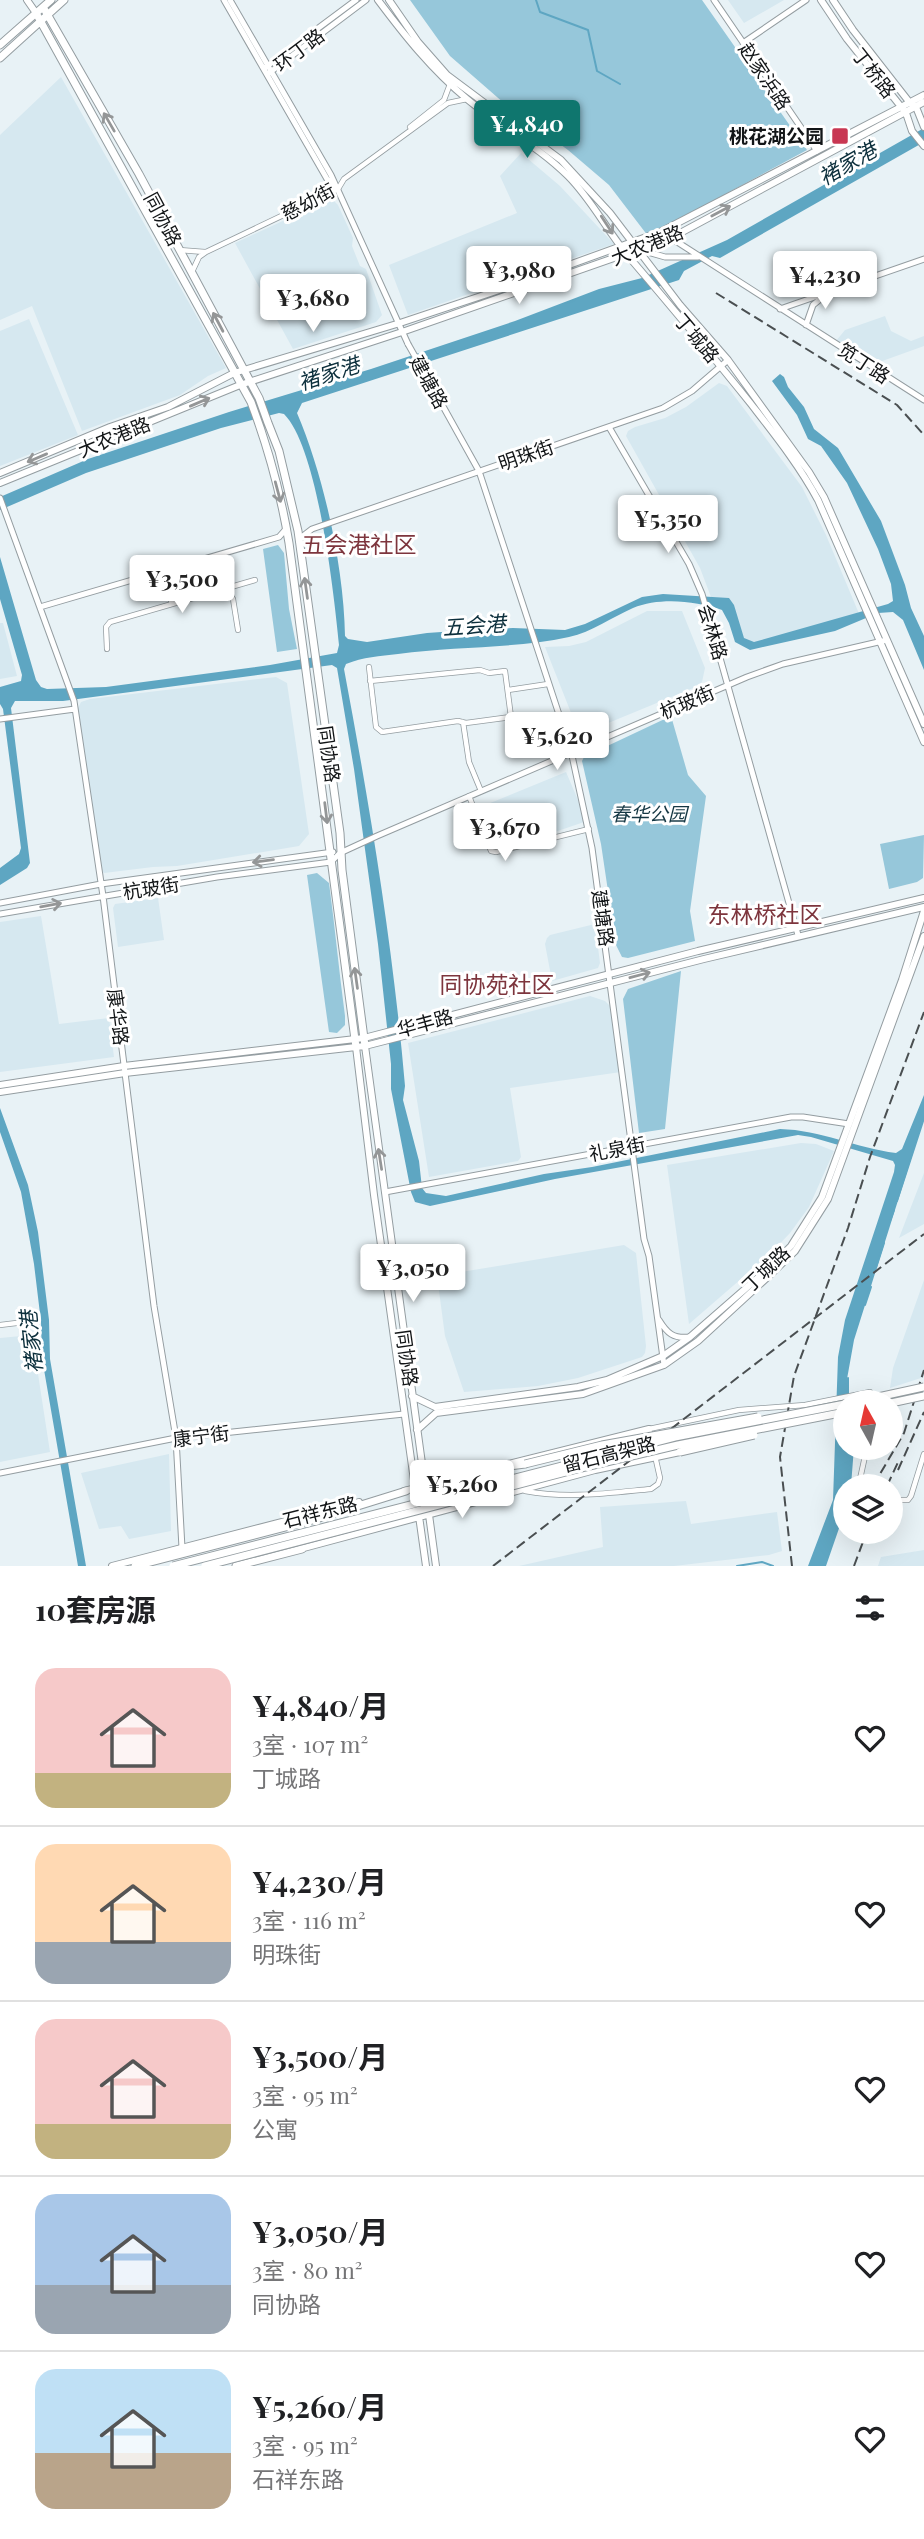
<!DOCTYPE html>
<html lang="zh">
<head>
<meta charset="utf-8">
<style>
  :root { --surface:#fff; --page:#f2f2f2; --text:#202124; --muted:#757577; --line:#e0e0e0; --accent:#0f766e }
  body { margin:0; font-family:"Playfair Display","Noto Sans SC",serif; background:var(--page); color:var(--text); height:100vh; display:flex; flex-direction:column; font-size:26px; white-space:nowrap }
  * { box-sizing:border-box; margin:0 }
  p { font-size:23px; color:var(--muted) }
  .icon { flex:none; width:38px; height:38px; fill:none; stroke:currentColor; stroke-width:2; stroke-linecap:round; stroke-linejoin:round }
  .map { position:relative; height:1566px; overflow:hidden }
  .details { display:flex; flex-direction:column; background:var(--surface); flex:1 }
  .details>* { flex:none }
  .needle { width:46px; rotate:352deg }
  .tools { position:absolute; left:833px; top:1390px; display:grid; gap:14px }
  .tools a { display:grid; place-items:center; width:70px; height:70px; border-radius:50%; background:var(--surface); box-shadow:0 7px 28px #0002; font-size:35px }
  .price { position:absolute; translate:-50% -60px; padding:0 16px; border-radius:7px; background:#fff; color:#222; font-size:23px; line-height:46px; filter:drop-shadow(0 2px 4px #0008) }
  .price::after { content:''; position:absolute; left:50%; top:42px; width:21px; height:16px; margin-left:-10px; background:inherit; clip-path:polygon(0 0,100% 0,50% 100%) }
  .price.active { background:var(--accent); color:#fff }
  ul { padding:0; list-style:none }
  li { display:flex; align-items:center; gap:21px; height:175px; padding:0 35px }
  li+li { border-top:2px solid var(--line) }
  li span { display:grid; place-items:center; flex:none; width:196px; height:140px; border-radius:21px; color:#555 }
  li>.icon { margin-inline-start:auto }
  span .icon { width:84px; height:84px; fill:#fffc; stroke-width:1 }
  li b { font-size:30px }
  h2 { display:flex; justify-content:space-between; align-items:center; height:84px; padding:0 35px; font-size:30px }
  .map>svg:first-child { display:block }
  .built { fill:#d6e8f0 }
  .green { fill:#96c7da }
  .water { fill:#5ea6c2 }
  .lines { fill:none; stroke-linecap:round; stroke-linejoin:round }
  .stream { stroke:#5ea6c2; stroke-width:2 }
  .minor-tunnel { stroke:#c8d1d5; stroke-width:4.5; stroke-dasharray:4.5 2; stroke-linecap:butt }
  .minor-casing { stroke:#949da1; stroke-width:6 }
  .tertiary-casing { stroke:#949da1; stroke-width:7 }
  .secondary-casing { stroke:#949da1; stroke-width:8 }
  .primary-casing { stroke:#949da1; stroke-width:9 }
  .trunk-casing { stroke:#949da1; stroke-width:9 }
  .minor { stroke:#fff; stroke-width:4.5 }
  .tertiary { stroke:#fff; stroke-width:5 }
  .secondary { stroke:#fff; stroke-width:6 }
  .primary { stroke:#fff; stroke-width:7 }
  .trunk { stroke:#fff; stroke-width:7 }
  .rail { stroke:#4a4f51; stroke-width:2; stroke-dasharray:10 5; stroke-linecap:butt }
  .tertiary-bridge-casing { stroke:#949da1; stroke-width:7; stroke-linecap:butt }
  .trunk-bridge-casing { stroke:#949da1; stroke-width:9; stroke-linecap:butt }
  .tertiary-bridge { stroke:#fff; stroke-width:5 }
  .trunk-bridge { stroke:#fff; stroke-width:7 }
  .oneway { stroke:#949697 }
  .poi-dot { fill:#c83752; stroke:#fff; stroke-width:2.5 }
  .labels { text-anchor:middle; stroke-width:6; stroke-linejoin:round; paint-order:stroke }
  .street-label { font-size:19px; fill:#121517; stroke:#fff }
  .poi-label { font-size:19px; font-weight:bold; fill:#121517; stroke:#fff; text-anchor:end }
  .park-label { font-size:19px; font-style:italic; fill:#153743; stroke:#fff }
  .water-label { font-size:21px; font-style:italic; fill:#0c2f3c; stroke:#fff }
  .quarter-label { font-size:23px; fill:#7d353d; stroke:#fff }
</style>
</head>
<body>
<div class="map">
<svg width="924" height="1566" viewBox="0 0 924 1566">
  <rect width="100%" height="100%" fill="#e8f2f6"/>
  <path class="built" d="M728,0H784L744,23Z
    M61,77L226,368L208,376L180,395L82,431L32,306L0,320V135Z
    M521,153L560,186L614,244L408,315L389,265L517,213L500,176Z
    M326,201H334L338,205L353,238L352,246L360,266L366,269L382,315L376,322L293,349L235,243Z
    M885,316L891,331L911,341L924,336V346L874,364L836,341L845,330Z
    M29,319L78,435L0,466V331Z
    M719,383L727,386L802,487L826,535L860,616L747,646L737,637L730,600L711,597L700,568L626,436L628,431L635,427L665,418L686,407Z
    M647,611H682L705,668L702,682L698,686L584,733H579L545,647L569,646L586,642Z
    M0,623H3L17,676L0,679Z
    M276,677L287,683L309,834L299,846L177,866L153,867L104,873L101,870L78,708L81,702L90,699Z
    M566,772L587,821L499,851L483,806Z
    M158,898L164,940L118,947L113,908L115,904Z
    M41,916L59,1024L109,1018L114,1057L0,1072V922Z
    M595,924L600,963L598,968L552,981L545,944L547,938L550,935Z
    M590,996L605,1001L610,1006L621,1072L510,1088L521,1157L518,1161L429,1177L408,1043Z
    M801,1143L816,1144L834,1151L809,1207L790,1233L771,1253L689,1324L667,1165Z
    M924,1173V1224L899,1238Z
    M624,1245L636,1253L646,1346L645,1353L642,1357L578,1378L538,1386L464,1392L445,1336L437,1276Z
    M924,1280V1377L890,1388L893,1368Z
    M32,1335L50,1452L0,1462V1338Z
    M169,1454L171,1531L129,1539L121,1526L99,1529L81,1473Z
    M686,1501L691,1524L777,1512L782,1551L769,1555L674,1566H519L603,1547L600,1507Z
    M924,1550V1566H878L881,1557Z"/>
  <path class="green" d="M410,0H702L807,150L648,236L609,185L568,150L505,104L450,56Z
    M278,545L284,553L289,609L297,649L277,652L263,549Z
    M671,716L688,775L706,796L690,911L695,941L628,958L622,957L616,945L601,844L582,761L584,757Z
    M924,835L923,878L917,882L889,889L880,844Z
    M317,873L329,883C335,927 339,972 345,1016V1025L337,1033L329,1032L307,875Z
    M681,971L665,1129L639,1133L623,999L628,989Z"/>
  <path class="water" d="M924,128V142L720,258L712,256L684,271L679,280L302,403L297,413C324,476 344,568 345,636L348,639L367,642L427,633L470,630L513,628L565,630L585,624L642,597L663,594L729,598L734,605L744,638L754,642L888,604L893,601L891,584L878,549L847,483L821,446L808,439L797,415L772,381L780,374L784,377L788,387L804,407L814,429L838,448L881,521L905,585L911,608L924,636V670L903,620L893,612L878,613L835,631L750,650L735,642L729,623L722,610C696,601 660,597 633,608C612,617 592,632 569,637C513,649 455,646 398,654C380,656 363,657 346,664L344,669C370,807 393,946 405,1086L403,1100L419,1161L422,1188L426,1193L446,1196L544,1174L592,1167L780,1129C821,1130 856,1148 896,1153L902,1149L924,1095V1118L854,1340L847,1379L848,1402H845V1447H853V1450L850,1486H845V1511L826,1566H808L833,1500L838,1357L845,1320L894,1172L895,1165L893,1161L811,1137L798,1135L555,1179L430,1206L415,1202L411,1192L391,1089V1064L378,944L354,769L337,668L332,665L63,701H15L11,708L30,863L27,868L0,885V868L19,854L21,848L3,709L0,704V687L21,681L22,675L0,599V557L36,680L41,687L47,689L106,687L270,665L337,653L339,645C334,594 318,448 284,414L279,413L221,428L86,473L0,510V497L88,459L229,412L371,369L515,321L599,289L642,278L727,240Z
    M0,1108L28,1185L38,1232L49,1320L50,1359L86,1566H78L42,1358L41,1322L34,1264L21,1192L0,1132Z"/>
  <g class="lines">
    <path class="stream" d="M536,0L540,12L588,30L597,71L620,84
      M897,1201L924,1118
      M890,1221L894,1210
      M876,1268L884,1243
      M865,1305L871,1287
      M848,1378V1394
      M850,1486L853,1447
      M737,1566L762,1562L773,1566"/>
    <path class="minor-tunnel" d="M891,1497L900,1500"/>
    <g class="minor-casing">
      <path id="minor" d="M410,127L444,100L450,84
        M179,250L205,252
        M192,272L199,257L206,252L338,189L344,179L448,103L467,99
        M162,571L172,604
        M226,589L233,599L238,630
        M107,649L106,627L110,622L255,580
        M369,667L376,727L382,732L458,721L466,723L511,717L505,671L489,673L480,670L370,681
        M508,690L548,684
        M463,722L469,762L481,791
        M469,796L491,851L496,852L589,829
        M0,1325L33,1321
        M862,1486L860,1479L867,1447
        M525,1491C568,1499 609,1493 651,1489L658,1484L660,1478L649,1429L739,1410L805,1405L870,1392V1401
        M900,1500H908L911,1496L924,1454"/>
    </g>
    <g class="tertiary-casing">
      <path id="tertiary" d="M224,0L327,179L335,187
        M230,0L331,175L408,344
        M714,0L817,151
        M743,43L806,0
        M266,67L356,0
        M269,73L366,0
        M671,238L924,400
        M637,249L665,257H698
        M780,309L924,259
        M806,325L813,305L824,296
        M425,374L479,471L571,751L592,848L644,1239L649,1256L664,1365
        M609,427L689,564L702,594L798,935
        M0,498L74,701L103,896L154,1306L176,1438L182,1548
        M299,539L312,529L663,408L692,391L728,360
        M40,607L279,537L286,529
        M0,719L75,709
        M0,903L101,884L333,852
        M0,914L217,877L331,862L340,853L377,836L747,677L783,664L887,640
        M385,1192L791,1117H803L849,1124
        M659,1320C667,1333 673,1339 690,1337
        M0,1473L176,1438L404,1414"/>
    </g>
    <g class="secondary-casing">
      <path id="secondary" d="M27,0L36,13
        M378,0C405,36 432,70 467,99C499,126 538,146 568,176C592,200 607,231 629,257C670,305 711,354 751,404C775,435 799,465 818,500L924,742
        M389,0L418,42L447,75L561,160L610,213L680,305L728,360L809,472L824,497L924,724
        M821,0L847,39L906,113L912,131L924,146
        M833,0L853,30L910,103L916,107L924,127
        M0,473L110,427L168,407L234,373L400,323L511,286L660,232L924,95
        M0,483L240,385L402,332L671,238L924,102
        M365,1046L436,1566
        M356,1047L374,1195L426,1566
        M0,1085L124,1066L364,1038L698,951L924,898
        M0,1092L125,1073L365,1046L704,959L924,907
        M412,1396L435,1407L578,1387L607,1380L663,1356L690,1337L768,1269L791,1246L822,1197L902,980L924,911
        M417,1430L436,1413L583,1394L664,1365L698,1341L771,1274L795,1251L828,1199L924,936
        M508,1464L649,1429
        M404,1491L488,1469
        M300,1549L595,1470L680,1452
        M112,1566L359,1502"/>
    </g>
    <g class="primary-casing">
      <path id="primary" d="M43,7L139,174L259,398L268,423L279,451L298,531L340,833L342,870L365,1046
        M36,13L251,402C268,447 281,495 289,543L356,1047
        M0,45L51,0
        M0,58L64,0"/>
    </g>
    <g class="trunk-casing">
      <path id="trunk" d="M486,1469L525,1464
        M135,1566L316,1519L406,1491
        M236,1566L302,1549"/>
    </g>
    <use href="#minor" class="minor"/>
    <use href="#tertiary" class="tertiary"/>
    <use href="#secondary" class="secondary"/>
    <use href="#primary" class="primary"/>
    <use href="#trunk" class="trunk"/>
    <path class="rail" d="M716,293L897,405L924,435
      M898,1470L924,1412
      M873,1486L904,1433L924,1370
      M887,1486L899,1460
      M493,1566L924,1234
      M792,1566L780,1457L794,1376L848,1228L870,1157L924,1012
      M854,1566L867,1531"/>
    <g class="tertiary-bridge-casing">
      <path id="tertiary-bridge" d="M408,344L425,374"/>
    </g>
    <g class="trunk-bridge-casing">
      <path id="trunk-bridge" d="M855,1402L924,1387
        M891,1403L924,1396
        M680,1452L754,1435
        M525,1464L602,1445L758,1417
        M173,1566L675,1437L845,1404
        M205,1566L581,1468L678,1445L845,1412"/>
    </g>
    <use href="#tertiary-bridge" class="tertiary-bridge"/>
    <use href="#trunk-bridge" class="trunk-bridge"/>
  </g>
  <defs><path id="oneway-shaft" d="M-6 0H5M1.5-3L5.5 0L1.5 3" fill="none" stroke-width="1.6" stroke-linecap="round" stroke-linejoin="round" transform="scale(1.75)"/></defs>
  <g class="oneway">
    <use href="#oneway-shaft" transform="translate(109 122) rotate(-120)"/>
    <use href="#oneway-shaft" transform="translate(721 211) rotate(-28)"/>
    <use href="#oneway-shaft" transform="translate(607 225) rotate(57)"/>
    <use href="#oneway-shaft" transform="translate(218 322) rotate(-118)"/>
    <use href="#oneway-shaft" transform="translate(200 402) rotate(-23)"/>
    <use href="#oneway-shaft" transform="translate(37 458) rotate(157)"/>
    <use href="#oneway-shaft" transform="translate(278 492) rotate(75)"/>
    <use href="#oneway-shaft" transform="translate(306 588) rotate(-98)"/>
    <use href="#oneway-shaft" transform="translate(326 813) rotate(83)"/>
    <use href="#oneway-shaft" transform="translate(263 861) rotate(173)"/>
    <use href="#oneway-shaft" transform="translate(51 905) rotate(-10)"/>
    <use href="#oneway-shaft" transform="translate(640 975) rotate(-15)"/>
    <use href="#oneway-shaft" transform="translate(356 978) rotate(-98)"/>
    <use href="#oneway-shaft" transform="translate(380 1159) rotate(-99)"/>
  </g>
  <rect class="poi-dot" x="831" y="127" width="18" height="18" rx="3.5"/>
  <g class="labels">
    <g class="street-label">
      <text transform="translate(299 50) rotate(-37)" y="7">环丁路</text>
      <text transform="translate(874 73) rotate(52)" y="7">丁桥路</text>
      <text transform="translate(765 76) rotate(56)" y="7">赵家浜路</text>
      <text transform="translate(308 202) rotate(-28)" y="7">慈幼街</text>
      <text transform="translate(163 219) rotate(62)" y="7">同协路</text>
      <text transform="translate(647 245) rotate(-22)" y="7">大农港路</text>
      <text transform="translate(697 338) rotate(50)" y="7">丁城路</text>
      <text transform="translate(864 363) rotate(33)" y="7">笕丁路</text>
      <text transform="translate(429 382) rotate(61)" y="7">建塘路</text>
      <text transform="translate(114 437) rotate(-22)" y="7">大农港路</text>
      <text transform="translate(526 455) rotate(-19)" y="7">明珠街</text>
      <text transform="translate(713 632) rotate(73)" y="7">会林路</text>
      <text transform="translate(687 702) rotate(-23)" y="7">杭玻街</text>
      <text transform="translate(329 754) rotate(82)" y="7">同协路</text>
      <text transform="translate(151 888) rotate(-9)" y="7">杭玻街</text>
      <text transform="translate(603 918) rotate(82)" y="7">建塘路</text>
      <text transform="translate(118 1017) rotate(83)" y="7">康华路</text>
      <text transform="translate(425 1023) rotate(-15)" y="7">华丰路</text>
      <text transform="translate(617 1149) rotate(-11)" y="7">礼泉街</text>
      <text transform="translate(766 1269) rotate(-44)" y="7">丁城路</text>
      <text transform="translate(407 1358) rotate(82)" y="7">同协路</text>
      <text transform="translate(201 1436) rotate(-7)" y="7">康宁街</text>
      <text transform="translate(609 1454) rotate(-14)" y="7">留石高架路</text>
      <text transform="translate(320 1512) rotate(-14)" y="7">石祥东路</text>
    </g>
    <g class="poi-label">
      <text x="824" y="143">桃花湖公园</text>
    </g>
    <g class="park-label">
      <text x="649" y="821">春华公园</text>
    </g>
    <g class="water-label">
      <text transform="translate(848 164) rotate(-30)" y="7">褚家港</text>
      <text transform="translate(329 374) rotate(-18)" y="7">褚家港</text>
      <text transform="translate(474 626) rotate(-4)" y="7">五会港</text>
      <text transform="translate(32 1342) rotate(-96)" y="7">褚家港</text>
    </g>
    <g class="quarter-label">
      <text x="359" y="553">五会港社区</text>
      <text x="765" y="923">东林桥社区</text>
      <text x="497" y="993">同协苑社区</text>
    </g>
  </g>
</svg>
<div class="tools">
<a><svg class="needle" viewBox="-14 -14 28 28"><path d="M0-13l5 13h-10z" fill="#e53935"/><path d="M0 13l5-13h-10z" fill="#757577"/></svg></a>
<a><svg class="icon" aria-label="layers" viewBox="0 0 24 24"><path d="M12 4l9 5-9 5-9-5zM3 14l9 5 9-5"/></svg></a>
</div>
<b class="price active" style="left:527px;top:160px">¥4,840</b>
<b class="price" style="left:519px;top:306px">¥3,980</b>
<b class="price" style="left:825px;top:311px">¥4,230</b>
<b class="price" style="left:313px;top:334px">¥3,680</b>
<b class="price" style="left:668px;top:555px">¥5,350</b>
<b class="price" style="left:182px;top:615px">¥3,500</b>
<b class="price" style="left:557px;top:772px">¥5,620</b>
<b class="price" style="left:505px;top:863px">¥3,670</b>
<b class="price" style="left:413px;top:1304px">¥3,050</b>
<b class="price" style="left:462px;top:1520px">¥5,260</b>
</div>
<section class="details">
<h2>10套房源<svg class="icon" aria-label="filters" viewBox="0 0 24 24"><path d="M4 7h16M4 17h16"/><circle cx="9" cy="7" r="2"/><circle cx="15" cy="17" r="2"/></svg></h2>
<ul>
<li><span style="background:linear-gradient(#f6c9c9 75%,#c2b280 0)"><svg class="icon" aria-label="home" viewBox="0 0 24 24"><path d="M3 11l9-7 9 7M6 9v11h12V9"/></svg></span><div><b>¥4,840/月</b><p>3室 · 107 m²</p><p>丁城路</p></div><svg class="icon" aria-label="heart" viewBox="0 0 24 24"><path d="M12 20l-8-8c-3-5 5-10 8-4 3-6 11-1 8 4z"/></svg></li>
<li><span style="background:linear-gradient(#ffd9b3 70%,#9aa5b1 0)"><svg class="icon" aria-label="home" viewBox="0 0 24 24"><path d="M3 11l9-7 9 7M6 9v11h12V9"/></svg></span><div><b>¥4,230/月</b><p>3室 · 116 m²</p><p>明珠街</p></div><svg class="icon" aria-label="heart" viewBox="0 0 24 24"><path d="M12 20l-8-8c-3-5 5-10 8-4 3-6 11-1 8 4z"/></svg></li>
<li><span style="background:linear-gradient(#f6c9c9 75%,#c2b280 0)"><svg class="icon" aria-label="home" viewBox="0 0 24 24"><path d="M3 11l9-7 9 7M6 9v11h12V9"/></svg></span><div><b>¥3,500/月</b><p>3室 · 95 m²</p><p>公寓</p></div><svg class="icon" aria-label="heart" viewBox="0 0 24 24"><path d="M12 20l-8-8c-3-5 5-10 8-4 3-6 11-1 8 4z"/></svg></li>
<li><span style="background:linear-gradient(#a9c7e8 65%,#9aa5b1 0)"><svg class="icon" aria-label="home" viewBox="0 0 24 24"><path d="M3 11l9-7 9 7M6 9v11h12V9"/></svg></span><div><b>¥3,050/月</b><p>3室 · 80 m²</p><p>同协路</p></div><svg class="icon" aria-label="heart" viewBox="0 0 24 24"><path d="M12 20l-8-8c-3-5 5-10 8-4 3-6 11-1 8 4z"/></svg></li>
<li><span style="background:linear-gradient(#bfe0f5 60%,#b9a48a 0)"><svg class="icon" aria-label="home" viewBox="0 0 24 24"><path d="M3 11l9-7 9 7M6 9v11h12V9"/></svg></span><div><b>¥5,260/月</b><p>3室 · 95 m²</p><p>石祥东路</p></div><svg class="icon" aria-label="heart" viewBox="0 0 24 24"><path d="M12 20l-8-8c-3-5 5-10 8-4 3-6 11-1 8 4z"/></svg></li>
</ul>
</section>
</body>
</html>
